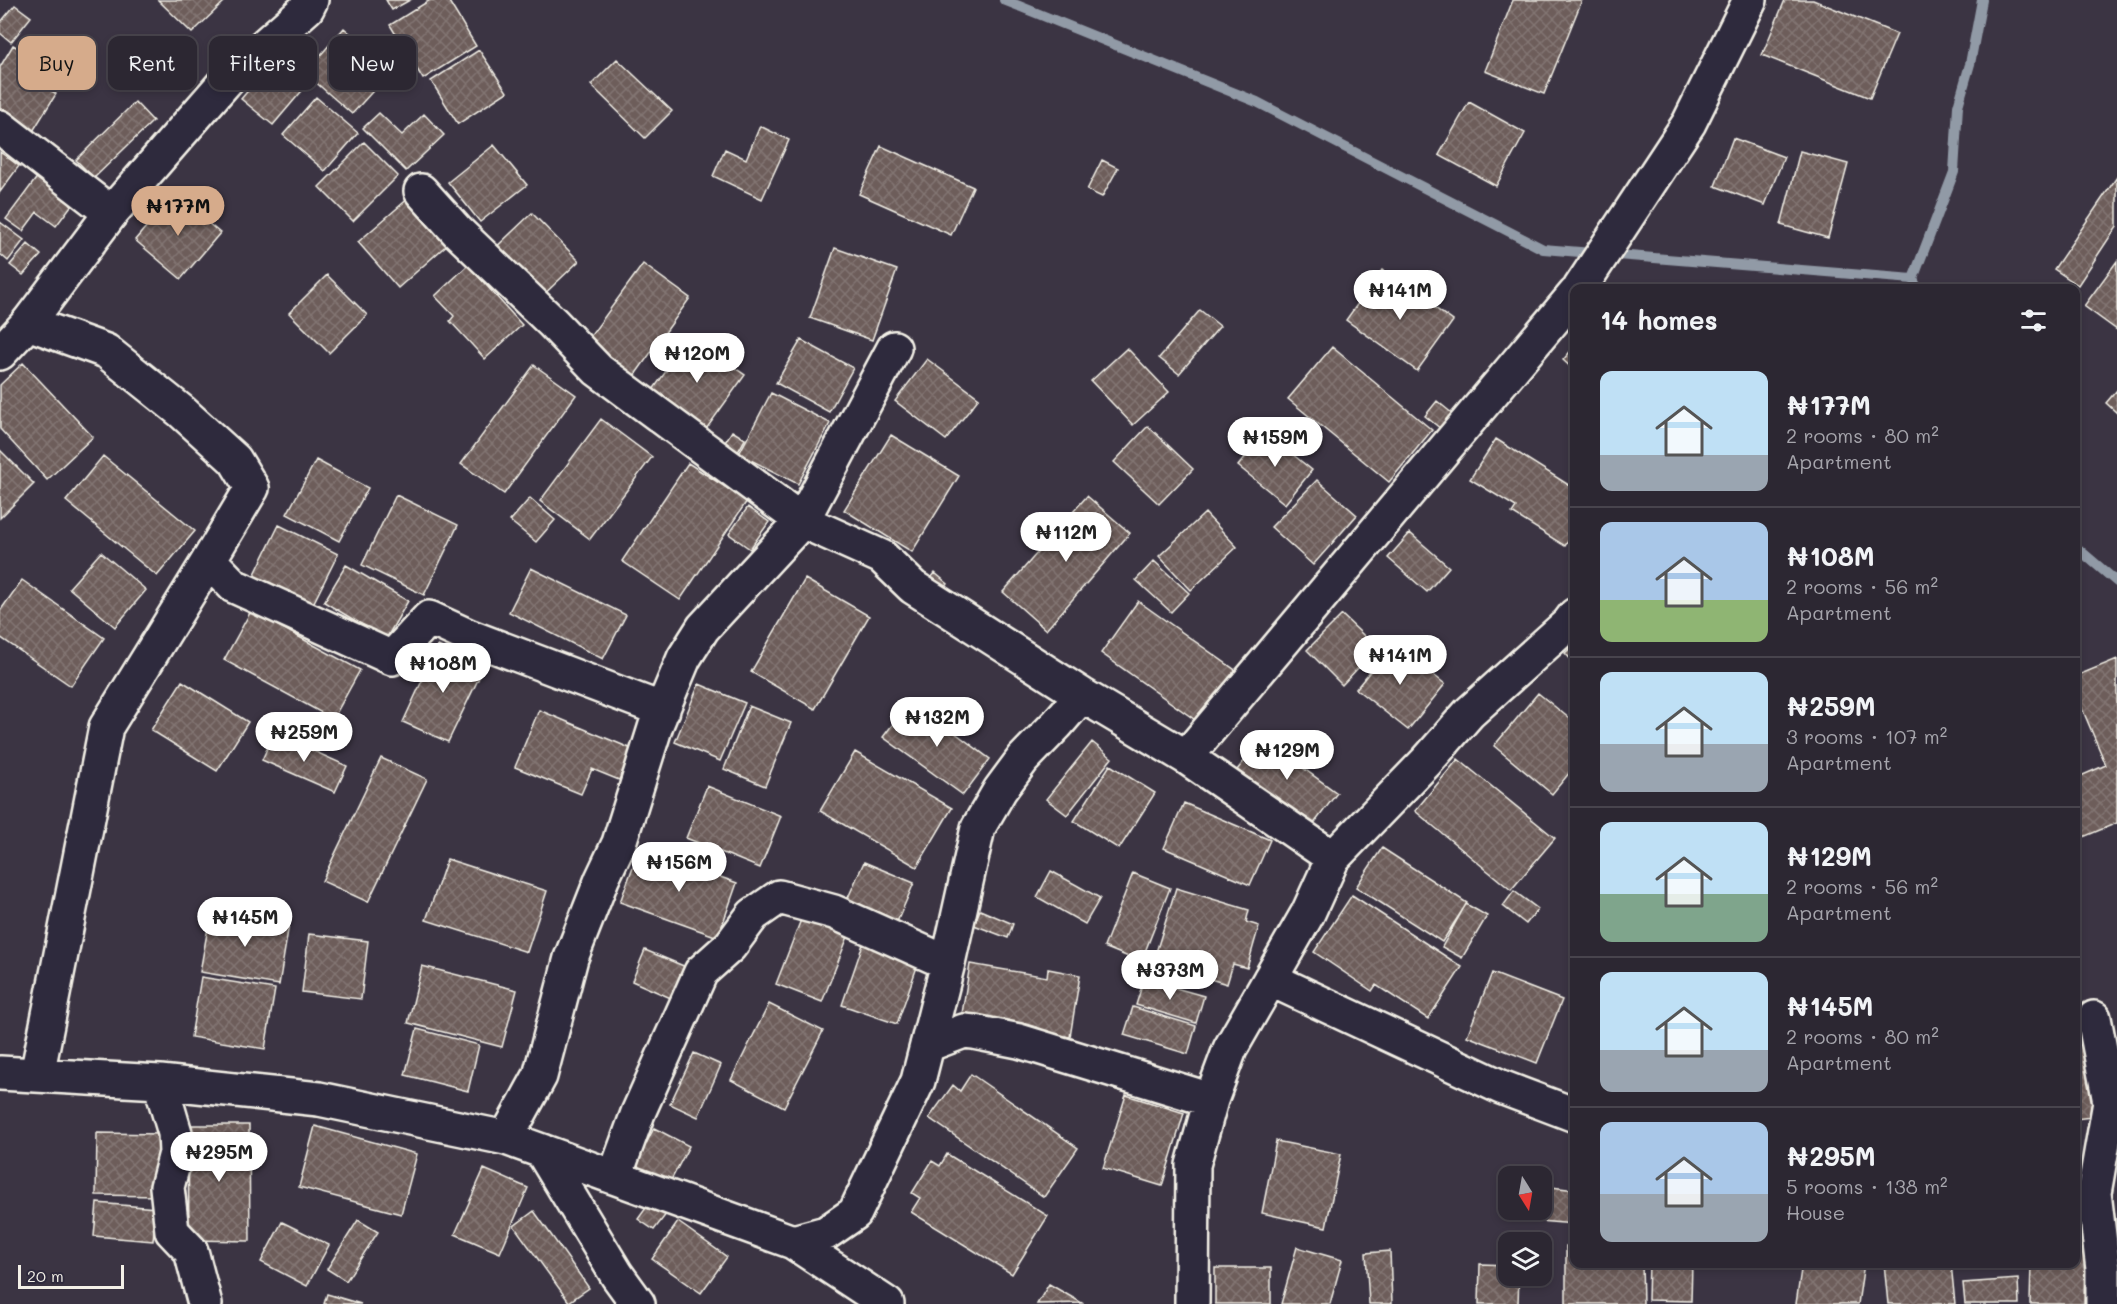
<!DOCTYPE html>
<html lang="en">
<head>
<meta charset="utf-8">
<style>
  :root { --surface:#2c2732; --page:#38333e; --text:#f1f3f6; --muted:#a6a5ac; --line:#48444d; --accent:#d6ab8b }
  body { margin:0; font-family:Mali,sans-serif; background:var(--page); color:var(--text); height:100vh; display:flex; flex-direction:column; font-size:22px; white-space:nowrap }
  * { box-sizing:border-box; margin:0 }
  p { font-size:20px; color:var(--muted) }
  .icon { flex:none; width:33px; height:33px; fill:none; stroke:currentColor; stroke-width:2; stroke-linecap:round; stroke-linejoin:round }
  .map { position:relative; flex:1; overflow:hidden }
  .drawer { position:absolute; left:1570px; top:284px; width:510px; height:984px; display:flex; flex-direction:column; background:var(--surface); border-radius:12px; box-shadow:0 3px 9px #0003,0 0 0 2px var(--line) }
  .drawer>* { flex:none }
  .banner { position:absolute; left:18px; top:36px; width:570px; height:54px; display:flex; gap:12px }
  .needle { width:39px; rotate:169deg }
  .tools { position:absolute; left:1498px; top:1166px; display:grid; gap:12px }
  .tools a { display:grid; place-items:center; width:54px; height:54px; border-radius:12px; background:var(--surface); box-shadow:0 3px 9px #0003,0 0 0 2px var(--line); font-size:30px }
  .scale { position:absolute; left:18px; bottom:15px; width:106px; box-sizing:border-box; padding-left:6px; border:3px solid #f4f1e8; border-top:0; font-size:16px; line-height:21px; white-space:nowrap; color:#f4f1e8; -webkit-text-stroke:4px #2f2a3d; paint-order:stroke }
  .price { position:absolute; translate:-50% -51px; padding:0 14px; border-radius:21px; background:#fff; color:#222; font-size:20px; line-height:39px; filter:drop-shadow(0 2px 3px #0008) }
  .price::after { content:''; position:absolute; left:50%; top:36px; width:18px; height:14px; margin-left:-9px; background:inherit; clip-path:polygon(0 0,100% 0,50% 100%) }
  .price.selected { background:var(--accent); color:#111 }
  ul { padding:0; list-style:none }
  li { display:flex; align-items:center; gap:18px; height:150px; padding:0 30px }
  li+li { border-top:2px solid var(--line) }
  li span { display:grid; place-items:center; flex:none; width:168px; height:120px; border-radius:12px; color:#555 }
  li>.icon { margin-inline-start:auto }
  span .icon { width:72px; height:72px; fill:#fffc; stroke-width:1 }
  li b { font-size:26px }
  h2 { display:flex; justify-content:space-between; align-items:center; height:72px; padding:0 30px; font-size:26px }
  .chip { padding:0 21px; border-radius:12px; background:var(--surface); box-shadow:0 3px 9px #0003,0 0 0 2px var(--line); font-size:21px; line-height:54px }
  .chip.selected { background:var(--accent); color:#111 }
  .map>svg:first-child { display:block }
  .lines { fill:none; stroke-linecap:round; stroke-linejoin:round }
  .stream { stroke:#919aa6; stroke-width:10 }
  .building { fill:url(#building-cross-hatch); stroke:#f4f1e8; stroke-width:1.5 }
  .minor-casing { stroke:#f4f1e8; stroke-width:38 }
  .tertiary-casing { stroke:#f4f1e8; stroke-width:38 }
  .minor { stroke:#2f2a3d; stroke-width:33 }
  .tertiary { stroke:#2f2a3d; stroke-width:33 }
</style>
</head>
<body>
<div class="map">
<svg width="2117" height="1304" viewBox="0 0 2117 1304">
  <defs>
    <pattern id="building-cross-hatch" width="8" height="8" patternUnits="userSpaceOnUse" patternTransform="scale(1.5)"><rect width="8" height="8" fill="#6d5d5a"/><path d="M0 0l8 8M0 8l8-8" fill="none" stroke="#827572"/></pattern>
  </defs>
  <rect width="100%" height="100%" fill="#3b3443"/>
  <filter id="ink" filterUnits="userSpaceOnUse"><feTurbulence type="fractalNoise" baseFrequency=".0167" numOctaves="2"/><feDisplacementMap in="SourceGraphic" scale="12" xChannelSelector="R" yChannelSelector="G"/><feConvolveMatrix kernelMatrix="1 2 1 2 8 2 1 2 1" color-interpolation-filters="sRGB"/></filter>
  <g filter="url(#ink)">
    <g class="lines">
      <path class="stream" d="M1004,0L1257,102L1543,249L1913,279
        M1917,288L1913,279L1954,172L1958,106L1970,64L1982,0
        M2076,547L2117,582"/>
    </g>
    <path class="building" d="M158,0H226L192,33Z
      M386,0H410L392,10Z
      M430,0H448L476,46L423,79L390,25Z
      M1513,0H1582L1544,94L1485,71Z
      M1785,0H1813L1897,34L1870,98L1762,55Z
      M15,5L31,17L11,42L0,33V23Z
      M344,28L392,70L352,114L305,73Z
      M13,45L57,71L47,88L56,94L30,136L0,119V67Z
      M479,50L507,92L458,124L431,81Z
      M617,59L672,111L645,138L591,85Z
      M274,60L306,86L273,125L241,99Z
      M316,97L358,133L325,171L283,135Z
      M135,102L153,121L94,178L76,160Z
      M1469,102L1525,133L1496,186L1439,155Z
      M379,113L402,135L424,114L444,135L406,171L363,128Z
      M760,126L789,140L762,199L713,176L725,149L746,159Z
      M1733,138L1784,157L1765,205L1715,186Z
      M364,142L398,176L353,221L319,187Z
      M494,145L527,185L480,222L448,182Z
      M881,146L973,187L951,235L859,194Z
      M1800,151L1848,164L1828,238L1781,225Z
      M0,152L19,166L0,192Z
      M1102,160L1118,168L1102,197L1087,190Z
      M38,176L74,202L56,226L37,212L23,231L6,219Z
      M2117,177V226L2078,285L2054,269Z
      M174,194L220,233L181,279L135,240Z
      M410,197L450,242L398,288L358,242Z
      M532,213L579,261L537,301L490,253Z
      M0,222L24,240L8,261L0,254Z
      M28,244L41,255L23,275L10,265Z
      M835,248L897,270L872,340L810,318Z
      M2117,261V330L2084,306Z
      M643,264L690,298L632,379L584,345Z
      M468,265L522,325L485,359L450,321L454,316L435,296Z
      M1382,270L1453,321L1417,371L1346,320Z
      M327,275L367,315L329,353L289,313Z
      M1200,310L1220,326L1179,374L1159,358Z
      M690,337L745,375L704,432L650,394Z
      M801,340L853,368L829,412L776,383Z
      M1575,346V371L1563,360Z
      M1332,347L1432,430L1389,482L1288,399Z
      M1127,348L1169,392L1133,425L1091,381Z
      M927,359L979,398L946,440L895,401Z
      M23,363L93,437L47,480L0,429V385Z
      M534,365L576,395L504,494L461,464Z
      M2117,390V413L2106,403Z
      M771,393L830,423L798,484L739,454Z
      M1437,401L1453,414L1441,429L1425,416Z
      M601,419L652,457L590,539L540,501Z
      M1148,426L1193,469L1159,504L1114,462Z
      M732,431L745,439L733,461L719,452Z
      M1265,432L1312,470L1285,504L1238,466Z
      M891,435L959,476L912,552L844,510Z
      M1496,439L1575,489V530L1565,546L1512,513L1516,507L1470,479Z
      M0,450L34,484L0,518Z
      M103,456L195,531L157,576L66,501Z
      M316,460L368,488L339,541L287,514Z
      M688,463L747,501L680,600L622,561Z
      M1317,480L1357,515L1313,565L1271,527Z
      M396,495L458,525L424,595L362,565Z
      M1087,496L1130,533L1046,630L1003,592Z
      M530,498L555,520L536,542L510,521Z
      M748,507L769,522L750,549L729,534Z
      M1205,513L1237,547L1191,590L1159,556Z
      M279,525L338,554L312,606L254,576Z
      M1410,533L1449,567L1427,592L1388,558Z
      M101,552L146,590L115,627L69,588Z
      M1154,561L1189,593L1171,612L1136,580Z
      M346,565L408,601L386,639L324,602Z
      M531,568L626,615L603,659L509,612Z
      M935,573L948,584L938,598L924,587Z
      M805,579L869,616L815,709L751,672Z
      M22,580L104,638L71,686L0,637V611Z
      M1138,601L1238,672L1201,724L1101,653Z
      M251,611L360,670L333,719L224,660Z
      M1342,615L1377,648L1342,685L1307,650Z
      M1393,643L1445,684L1408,730L1356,689Z
      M1575,644V664L1565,653Z
      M438,646L484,667L448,742L403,722Z
      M2117,659V823L2076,840V778L2106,765L2076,694V676Z
      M182,681L248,722L217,771L151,730Z
      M699,684L745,703L720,761L675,742Z
      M1538,693L1575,723V766L1552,794L1494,746Z
      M911,700L990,759L963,795L883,737Z
      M749,706L791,723L765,786L724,769Z
      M539,710L632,749L619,780L592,769L581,794L515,767Z
      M274,733L347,766L335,792L262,760Z
      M1262,738L1337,793L1313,825L1237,770Z
      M1092,742L1112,758L1067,815L1046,799Z
      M855,752L952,808L917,867L820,811Z
      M381,758L427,779L368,902L322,881Z
      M1458,759L1555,838L1511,890L1415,811Z
      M1110,765L1155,793L1119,849L1074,821Z
      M707,786L781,816L760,868L686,838Z
      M1184,803L1270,840L1250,885L1164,848Z
      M640,848L737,883L718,937L620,902Z
      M1382,848L1467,903L1442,942L1356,887Z
      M447,859L547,891L527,952L426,920Z
      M864,862L914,883L893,931L843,909Z
      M1051,871L1100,898L1085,924L1037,897Z
      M1133,873L1170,888L1141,962L1104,947Z
      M1176,888L1249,910L1246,922L1259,926L1247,968L1233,964L1227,984L1153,962Z
      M1514,891L1538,909L1526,924L1503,906Z
      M1352,895L1462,967L1428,1019L1376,985L1372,991L1314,952Z
      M1466,904L1487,916L1462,958L1442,947Z
      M980,910L1013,924L1008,938L974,925Z
      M211,911L289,924L279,985L200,972Z
      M804,912L851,929L822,1002L776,984Z
      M309,934L368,941L361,999L302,992Z
      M863,944L918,964L897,1024L842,1005Z
      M645,950L686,967L673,999L632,981Z
      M970,964L1047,977L1048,969L1080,975L1070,1037L961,1020Z
      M422,966L517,990L502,1047L408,1023Z
      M1492,973L1562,1000L1537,1063L1467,1036Z
      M201,977L275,989L265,1049L191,1037Z
      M1144,979L1204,996L1196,1023L1136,1005Z
      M769,1004L823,1031L784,1107L731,1080Z
      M1133,1007L1196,1026L1188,1054L1124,1035Z
      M417,1029L479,1045L468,1091L405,1075Z
      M2084,1044L2098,1116L2076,1119V1046Z
      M694,1053L721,1065L698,1117L670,1104Z
      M971,1074L1078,1148L1044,1197L929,1118L953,1085L960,1091Z
      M1126,1095L1184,1113L1162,1186L1103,1168Z
      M188,1125H249L250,1241L189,1240Z
      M315,1126L417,1154L401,1214L299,1187Z
      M654,1128L689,1146L669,1184L635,1166Z
      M97,1133L161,1134L159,1196L96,1195Z
      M1276,1141L1341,1154L1326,1227L1262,1213Z
      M947,1154L1048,1216L1012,1274L911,1212L920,1198L912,1193L932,1161L940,1166Z
      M484,1169L528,1188L500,1253L455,1234Z
      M1543,1186L1575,1190V1224L1539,1221L1542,1209Z
      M651,1201L667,1213L654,1230L638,1219Z
      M97,1203L156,1208L153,1241L94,1236Z
      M534,1211L589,1288L569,1302L514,1226Z
      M358,1220L378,1232L346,1281L327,1269Z
      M282,1222L329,1245L307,1286L261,1262Z
      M678,1222L727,1257L701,1293L652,1259Z
      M1566,1246H1575V1263H1642L1643,1304H1566Z
      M2076,1246H2085L2084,1304H2030L2031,1263H2076Z
      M1297,1247L1342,1260L1330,1304H1281Z
      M1390,1251L1392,1304H1369L1366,1253Z
      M1649,1263H1692L1691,1301L1648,1300Z
      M1802,1263H1864L1858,1304H1796Z
      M1884,1263H1951L1955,1304H1888Z
      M1480,1264L1509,1265V1275H1519L1518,1304H1479Z
      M1215,1268H1271V1304H1215Z
      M2018,1279L2019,1304H1965L1963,1283Z
      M1049,1284L1082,1303L1037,1304Z
      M327,1294L361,1304H324Z"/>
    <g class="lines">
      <g class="minor-casing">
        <path id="minor" d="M0,127L111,213
          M421,191L457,231L553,323L598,370L802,521L882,557L913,587L1082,695L1186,757L1333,858
          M1580,288L1689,123L1750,0
          M28,323L106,351L181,411L235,460L252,488L209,560L234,586L392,658L429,618L468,636L663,710
          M1186,757L1575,294
          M1270,979L1501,1087L1575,1115
          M2094,1018L2110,1102L2094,1193L2103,1269V1304
          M927,1045L964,1031L974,1032L1019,1041L1211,1100
          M0,1073L160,1082L319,1099L506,1138L793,1242L887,1304
          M37,1075L106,727L209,560
          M160,1082L175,1133L176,1153L167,1187L172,1231L191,1251L205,1304
          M506,1138L540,1076L571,958L602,879L619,843L656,725L684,658L703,628L802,521L894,348
          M542,1151L617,1275L638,1304
          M615,1176L638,1113L701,972L730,946L753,915L779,897L834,912L948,963
          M793,1242L826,1233L855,1213L918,1081L948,963L978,828L1000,790L1023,759L1057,724L1082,695
          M1192,1304L1193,1165L1211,1100L1230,1049L1308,913L1333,858L1427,761L1469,713L1569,623L1575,615"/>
      </g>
      <g class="tertiary-casing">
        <path id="tertiary" d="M0,353L28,323L111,213L232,74L307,8L311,0"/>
      </g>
      <use href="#minor" class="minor"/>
      <use href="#tertiary" class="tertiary"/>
    </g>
  </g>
</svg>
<div class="tools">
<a><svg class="needle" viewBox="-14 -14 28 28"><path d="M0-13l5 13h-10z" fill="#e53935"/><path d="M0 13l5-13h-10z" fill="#a6a5ac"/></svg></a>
<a><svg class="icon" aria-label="layers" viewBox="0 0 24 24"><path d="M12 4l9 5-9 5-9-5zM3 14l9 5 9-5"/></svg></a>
</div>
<div class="scale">20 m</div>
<b class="price selected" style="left:178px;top:237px">₦177M</b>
<b class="price" style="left:1400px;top:321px">₦141M</b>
<b class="price" style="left:697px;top:384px">₦120M</b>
<b class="price" style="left:1275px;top:468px">₦159M</b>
<b class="price" style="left:1066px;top:563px">₦112M</b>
<b class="price" style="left:1400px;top:686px">₦141M</b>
<b class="price" style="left:443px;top:694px">₦108M</b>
<b class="price" style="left:937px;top:748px">₦132M</b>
<b class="price" style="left:304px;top:763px">₦259M</b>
<b class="price" style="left:1287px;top:781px">₦129M</b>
<b class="price" style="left:679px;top:893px">₦156M</b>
<b class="price" style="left:245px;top:948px">₦145M</b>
<b class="price" style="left:1170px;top:1001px">₦373M</b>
<b class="price" style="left:219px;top:1183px">₦295M</b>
<div class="banner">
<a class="chip selected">Buy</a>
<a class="chip">Rent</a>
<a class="chip">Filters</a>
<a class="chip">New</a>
</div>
<section class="drawer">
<h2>14 homes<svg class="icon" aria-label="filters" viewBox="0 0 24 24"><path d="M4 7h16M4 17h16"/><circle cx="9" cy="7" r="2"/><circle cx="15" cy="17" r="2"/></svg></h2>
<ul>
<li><span style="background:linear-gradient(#bfe0f5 70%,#9aa5b1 0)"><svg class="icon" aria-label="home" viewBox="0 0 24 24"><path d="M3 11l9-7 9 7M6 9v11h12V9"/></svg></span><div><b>₦177M</b><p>2 rooms · 80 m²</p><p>Apartment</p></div></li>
<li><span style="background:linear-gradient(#a9c7e8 65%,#8fb573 0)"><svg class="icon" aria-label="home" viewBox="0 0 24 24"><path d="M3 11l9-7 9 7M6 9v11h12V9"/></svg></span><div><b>₦108M</b><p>2 rooms · 56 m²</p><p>Apartment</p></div></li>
<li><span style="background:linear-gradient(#bfe0f5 60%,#9aa5b1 0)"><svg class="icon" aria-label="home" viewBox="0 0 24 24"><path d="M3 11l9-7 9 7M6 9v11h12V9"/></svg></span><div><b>₦259M</b><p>3 rooms · 107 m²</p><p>Apartment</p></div></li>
<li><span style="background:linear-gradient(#bfe0f5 60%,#7fa58c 0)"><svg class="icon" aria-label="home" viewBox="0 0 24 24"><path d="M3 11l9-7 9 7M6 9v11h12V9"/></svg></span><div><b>₦129M</b><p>2 rooms · 56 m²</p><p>Apartment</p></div></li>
<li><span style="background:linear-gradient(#bfe0f5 65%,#9aa5b1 0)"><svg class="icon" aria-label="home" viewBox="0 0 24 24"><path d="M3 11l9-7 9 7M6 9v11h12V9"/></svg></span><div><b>₦145M</b><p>2 rooms · 80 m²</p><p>Apartment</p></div></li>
<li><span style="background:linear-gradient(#a9c7e8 60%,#9aa5b1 0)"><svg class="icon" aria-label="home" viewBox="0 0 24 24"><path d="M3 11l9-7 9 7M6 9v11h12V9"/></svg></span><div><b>₦295M</b><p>5 rooms · 138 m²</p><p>House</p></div></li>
</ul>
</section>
</div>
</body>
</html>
